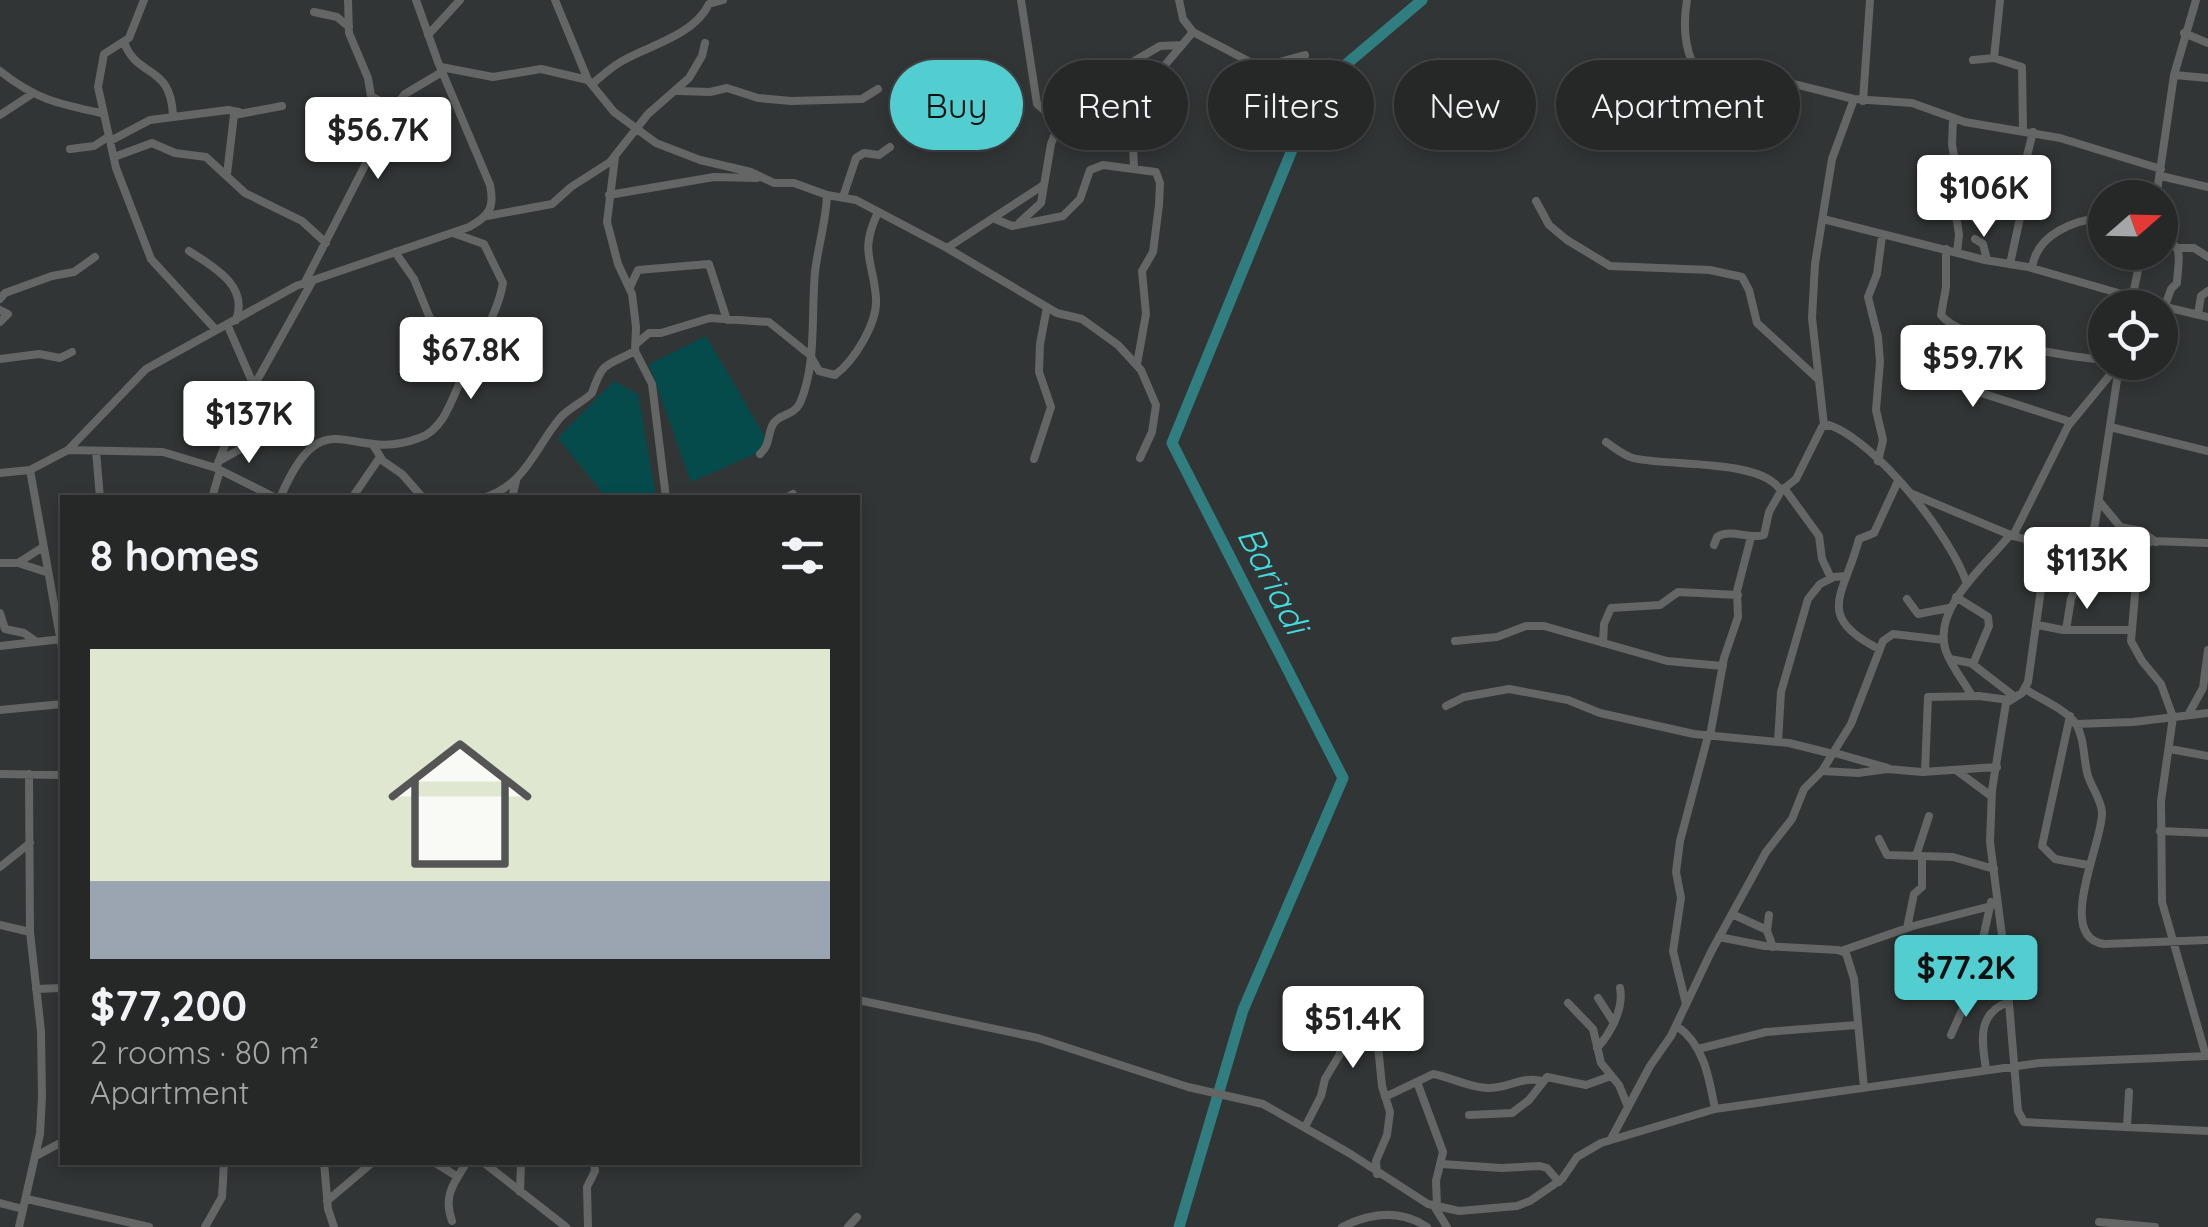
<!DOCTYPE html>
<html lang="en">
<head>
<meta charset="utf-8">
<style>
  :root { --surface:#262828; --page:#2e3030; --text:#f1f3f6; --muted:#a4a6a8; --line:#424445; --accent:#52cdd0 }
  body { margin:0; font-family:Quicksand,sans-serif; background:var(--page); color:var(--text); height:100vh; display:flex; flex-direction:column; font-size:38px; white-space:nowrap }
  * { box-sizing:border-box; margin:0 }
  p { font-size:32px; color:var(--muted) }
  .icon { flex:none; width:55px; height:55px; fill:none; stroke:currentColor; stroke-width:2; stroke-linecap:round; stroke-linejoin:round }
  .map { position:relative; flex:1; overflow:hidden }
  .side { position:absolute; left:60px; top:495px; width:800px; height:670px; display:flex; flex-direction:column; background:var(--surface); border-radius:0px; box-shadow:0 5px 15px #0003,0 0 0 2px var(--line) }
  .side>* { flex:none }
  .guide { position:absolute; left:890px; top:60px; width:950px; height:90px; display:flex; gap:20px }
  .needle { width:65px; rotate:70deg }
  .tools { position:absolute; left:2088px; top:180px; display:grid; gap:20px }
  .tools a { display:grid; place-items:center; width:90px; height:90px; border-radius:50%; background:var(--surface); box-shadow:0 5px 15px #0003,0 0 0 2px var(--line); font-size:50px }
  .price { position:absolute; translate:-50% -85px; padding:0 22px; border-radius:10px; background:#fff; color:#222; font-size:32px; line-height:65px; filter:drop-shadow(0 2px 5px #0008) }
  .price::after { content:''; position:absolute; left:50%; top:60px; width:30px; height:22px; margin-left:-15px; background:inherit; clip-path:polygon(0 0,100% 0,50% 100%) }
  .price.active { background:var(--accent); color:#111 }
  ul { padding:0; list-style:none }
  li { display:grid; align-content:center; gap:20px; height:530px; padding:0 30px }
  li span { display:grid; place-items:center; height:310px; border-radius:0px; color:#555 }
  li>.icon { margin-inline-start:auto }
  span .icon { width:180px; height:180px; fill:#fffc; stroke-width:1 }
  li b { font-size:42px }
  h2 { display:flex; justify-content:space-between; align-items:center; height:120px; padding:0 30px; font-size:42px }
  .chip { padding:0 35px; border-radius:45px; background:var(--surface); box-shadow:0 5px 15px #0003,0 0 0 2px var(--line); font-size:35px; line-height:90px }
  .chip.active { background:var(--accent); color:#111 }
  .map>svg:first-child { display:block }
  .green { fill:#054b4c }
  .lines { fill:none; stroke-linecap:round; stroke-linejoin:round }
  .river { stroke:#307e80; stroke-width:11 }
  .minor { stroke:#646565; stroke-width:8 }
  .labels { text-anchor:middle; stroke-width:10; stroke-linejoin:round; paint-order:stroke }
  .water-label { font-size:35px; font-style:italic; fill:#42dbdf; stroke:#323535 }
</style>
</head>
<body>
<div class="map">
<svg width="2208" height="1227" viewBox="0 0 2208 1227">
  <rect width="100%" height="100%" fill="#323535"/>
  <path class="green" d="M706,336L771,447L691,482L649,364Z
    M614,381L638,394L656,497H606L558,438Z"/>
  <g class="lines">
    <path class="river" d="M1179,1227L1243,1010L1343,778L1172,443L1317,89L1422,0"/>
    <path class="minor" d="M144,0L129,38L104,54L98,87L116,168L151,259L216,330
      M348,0L349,33L368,78L371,96L393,109
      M555,0L588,80L614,112L656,143L700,160L751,172L774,183H794L827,195L856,200L947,248L1057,313L1082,319L1118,345L1141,370L1156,405L1152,432L1140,458
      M1021,0L1037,104L1059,123
      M1179,0L1183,19L1193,32L1252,63L1269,65L1305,55
      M1687,0C1680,42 1690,85 1734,101C1749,97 1755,76 1770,78L1854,99L1912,103L1965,122L2060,138L2161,169
      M314,12L337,17L349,27
      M2184,33L2208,43
      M428,35L460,0
      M124,42C137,79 171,63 173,116
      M1994,58L2000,0
      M1973,60L1994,58L2022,67L2023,130
      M441,67L493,77L541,69L588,80
      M0,71C35,99 58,104 101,113
      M2174,75L2208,78
      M592,84C602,76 612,66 624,60C651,45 694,35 709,4L723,0
      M678,91L710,92L727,88L758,98L791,101L862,99L878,89
      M1863,101L1870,0
      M0,115L32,94
      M1953,119L1952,145L1960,187L1956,215L1959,235L1957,252
      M110,141L150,120L228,110L239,112
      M70,149L94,146L108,137
      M114,157L152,143L175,153L206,157L245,193L302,221L326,243
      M1134,168L1132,119L1148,97L1154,78L1193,32
      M227,174L234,115L282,106
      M2161,176L2208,187
      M609,195L714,177L757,178
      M843,197L856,158L864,153L879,155L890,147
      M2156,198L2174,75L2196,0
      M1536,201L1549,225L1567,240L1610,266L1710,270L1742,277L1749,290L1757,323L1819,380
      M487,216L552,204L571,187L610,162L648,114L689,78L702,56L705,43
      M995,219L1012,226L1063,216L1080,199L1090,170L1103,165L1156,172L1160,183L1159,205L1153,252L1142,271L1146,314L1137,364
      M1823,219L1985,260L2028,267L2132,297
      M1020,222L1041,203L1051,144L1074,86L1124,67L1160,46L1182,45
      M2160,236C2186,247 2178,257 2177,283L2171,289L2165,306
      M1975,239L1983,244L1987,260
      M947,248L1042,186
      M2179,248H2194L2208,257
      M1946,249V287L1941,315C1959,340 2072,357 2105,360
      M189,251C214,267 249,286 236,320
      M395,252L414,279L438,338
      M2010,264L2020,218V184L2033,132
      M2032,268C2037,233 2075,220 2105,217
      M305,282L396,105L405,94L442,72
      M630,287L638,270L709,264L727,320
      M0,299L5,293L52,276L74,272L95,257
      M2132,299L2208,317
      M2130,308L2142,252
      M0,310L8,314L0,322
      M2198,314L2201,296L2208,291
      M227,324L254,386
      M1968,333L1961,357L1972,390L2071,422
      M636,344L649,333H661L710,318L769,322L810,355L819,371L835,375C854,361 878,323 876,298C873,259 859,253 878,212
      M635,351L652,384L666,498
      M0,359L39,354L60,358L72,352
      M1824,425L1812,318L1815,264L1832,159L1854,99
      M2110,427L2208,451
      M1606,442C1615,448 1623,455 1633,458C1668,467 1762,458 1781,491
      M373,445L383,461L402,474L423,498
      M68,450L163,452L216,468L276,498
      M96,451L100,498
      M760,454C770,445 767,438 772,426C778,413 793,417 800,403C817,364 811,313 815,272C818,246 826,222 827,195
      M1034,459L1051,407L1039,372L1040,344L1047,307
      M219,461L244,447L258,433H277
      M1878,461L1883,440L1876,410L1880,362L1878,337L1868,297L1877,274L1882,236
      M216,468L235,420L313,280
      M30,470L62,648
      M0,473L30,470L68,450L146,369L296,286L469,227C489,216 495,208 490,185L438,62L416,0
      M1784,488L1819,536L1822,559L1831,578
      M1910,493L2013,536L2079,553L2124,551L2154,541L2208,543
      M212,498L220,470
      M280,498C324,394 349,465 419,438C429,435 437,427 443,418C452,403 458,385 466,369C479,341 498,313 503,283L484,244L453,233
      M352,498L380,457
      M483,498C525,486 535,448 560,418C570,407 582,403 592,393C603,360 606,367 635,351L636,327L632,294L618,264L607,222L615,157
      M512,498L516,481
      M785,498L793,494
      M2099,501L2137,547
      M2120,527L2141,531L2156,542
      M2013,536L2068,426L2119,364
      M1714,545L1717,537C1731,528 1749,540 1764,535L1769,512L1781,491L1796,479L1822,427L1829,425C1876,441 1952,537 1967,584
      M2047,546L2028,682L2022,693L2006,703L1992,790L1990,842L2006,967L2018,1111L2024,1122L2208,1131
      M2139,547L2131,641L2142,661L2161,684L2173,717L2161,801L2162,902L2206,1056
      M2087,554L2095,524L2119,367
      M0,563H18L43,547
      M18,563L46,572
      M1956,597L1988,617L1989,626L1973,664
      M1907,599L1918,614L1949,608
      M0,613L5,629L24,633L34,640
      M2038,625L2063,630H2132
      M2066,630L2071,599L2085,564V554
      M1455,641L1497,637L1526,626H1544L1667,661L1723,666
      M1603,643L1604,624L1611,608L1660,605L1678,592L1738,595
      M0,646L62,639
      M1879,649C1813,616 1845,594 1859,539L1874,533L1898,481
      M1950,659L1971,663L2015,697
      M2025,689C2040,699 2066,709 2076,724C2085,739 2083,759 2088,776C2092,788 2101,800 2102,812C2104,840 2054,937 2104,944L2208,940
      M1972,696C1964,681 1949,664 1945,648C1934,606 1986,565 2010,535
      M1446,706L1464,697L1509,689L1568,700L1600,713L1694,734L1789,743L1833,754
      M0,710L62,704
      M2188,715L2203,688L2208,650
      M2070,716L2042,846L2055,859L2088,865
      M2076,724L2133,722L2208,713
      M1710,736L1724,658L1738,617L1737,591L1751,537
      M1778,742L1781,692L1808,599L1820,584L1834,577L1846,576
      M2170,749L2208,756
      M1835,753L1888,768
      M1956,770L1991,796
      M1822,771L1858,773L1887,769L1922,772L1997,767
      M1925,772L1928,697L1979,696L2009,700
      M0,774L62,775
      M2160,831L2208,833
      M1879,839L1887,855L1953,857L1994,869
      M1916,856L1929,816
      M0,867L30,843
      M1732,914L1767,930
      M1769,915L1767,931L1773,947
      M0,925L30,932
      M1907,928L1914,894L1922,887V856
      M1719,937L1765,946L1838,950L1846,953L1854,979L1864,1088
      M1841,951L1913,926L1991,906
      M36,989L62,988
      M1598,998L1614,1023
      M858,1000L1038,1038L1188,1087L1263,1104L1349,1153L1428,1204L1459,1211L1517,1206L1530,1201L1562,1179L1577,1157L1601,1143L1715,1109L2039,1063L2208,1056
      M1568,1003L1593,1029L1601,1063L1619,1085L1628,1107
      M1686,1004L1673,951L1681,898L1676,872L1680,841L1708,736
      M1347,1007L1367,1022L1377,1036L1382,1086L1390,1112L1387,1135L1376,1161L1377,1174
      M1677,1026C1704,1045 1709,1077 1715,1109
      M1951,1035L1972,988L1991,902
      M1597,1048C1611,1033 1624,1008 1620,988
      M1698,1049L1766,1032L1857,1025
      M1986,1069C1982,1042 1976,1013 2009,1002
      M1417,1082L1443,1152L1436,1181L1437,1206
      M1385,1097L1433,1074C1451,1077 1467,1087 1487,1088C1507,1089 1521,1076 1541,1081
      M1469,1115L1512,1113L1529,1100L1547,1077L1586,1085L1611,1076
      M2127,1126L2129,1092
      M1305,1127L1321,1096L1325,1079L1340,1054V1031L1347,1000
      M1611,1139L1650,1066L1671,1036L1711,952L1766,852L1792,819L1804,789L1822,771L1851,724L1883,641L1893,634L1944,640
      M36,1156L62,1142
      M324,1162L328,1209L334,1227
      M434,1162L458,1177
      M483,1162L566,1227
      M1442,1164L1501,1168L1540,1166L1547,1168L1559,1182
      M520,1192L521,1162
      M27,1199L149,1227
      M327,1201L373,1162
      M0,1203L23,1209
      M1434,1206L1447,1227
      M452,1221C443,1196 453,1184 467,1162
      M2099,1222L2155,1227
      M19,1227L40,1134L42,1097L41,1031L30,932L29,774
      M205,1227L222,1197L224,1162
      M588,1227L587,1187L595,1171L594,1162
      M848,1227L857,1217
      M1342,1227C1370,1213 1400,1209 1427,1227"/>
  </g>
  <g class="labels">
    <g class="water-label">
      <text transform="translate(1273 580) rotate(63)" y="12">Bariadi</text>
    </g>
  </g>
</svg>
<div class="tools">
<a><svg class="needle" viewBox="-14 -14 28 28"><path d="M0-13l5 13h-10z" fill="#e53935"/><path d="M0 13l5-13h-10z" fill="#a4a6a8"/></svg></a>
<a><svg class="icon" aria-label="locate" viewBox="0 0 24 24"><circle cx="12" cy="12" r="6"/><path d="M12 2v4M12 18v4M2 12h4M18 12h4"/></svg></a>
</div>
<b class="price" style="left:378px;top:182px">$56.7K</b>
<b class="price" style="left:1984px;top:240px">$106K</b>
<b class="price" style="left:471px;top:402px">$67.8K</b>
<b class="price" style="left:1973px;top:410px">$59.7K</b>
<b class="price" style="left:249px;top:466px">$137K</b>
<b class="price" style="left:2087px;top:612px">$113K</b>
<b class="price active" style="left:1966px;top:1020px">$77.2K</b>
<b class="price" style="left:1353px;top:1071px">$51.4K</b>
<div class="guide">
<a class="chip active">Buy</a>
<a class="chip">Rent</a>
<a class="chip">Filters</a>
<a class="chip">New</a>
<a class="chip">Apartment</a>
</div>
<section class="side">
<h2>8 homes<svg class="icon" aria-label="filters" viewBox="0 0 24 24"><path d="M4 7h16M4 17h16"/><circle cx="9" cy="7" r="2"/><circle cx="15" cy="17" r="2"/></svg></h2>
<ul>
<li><span style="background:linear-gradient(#dfe7d0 75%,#9aa5b1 0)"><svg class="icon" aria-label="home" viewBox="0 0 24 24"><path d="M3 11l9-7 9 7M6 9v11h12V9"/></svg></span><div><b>$77,200</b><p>2 rooms · 80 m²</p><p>Apartment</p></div></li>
</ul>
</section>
</div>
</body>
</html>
